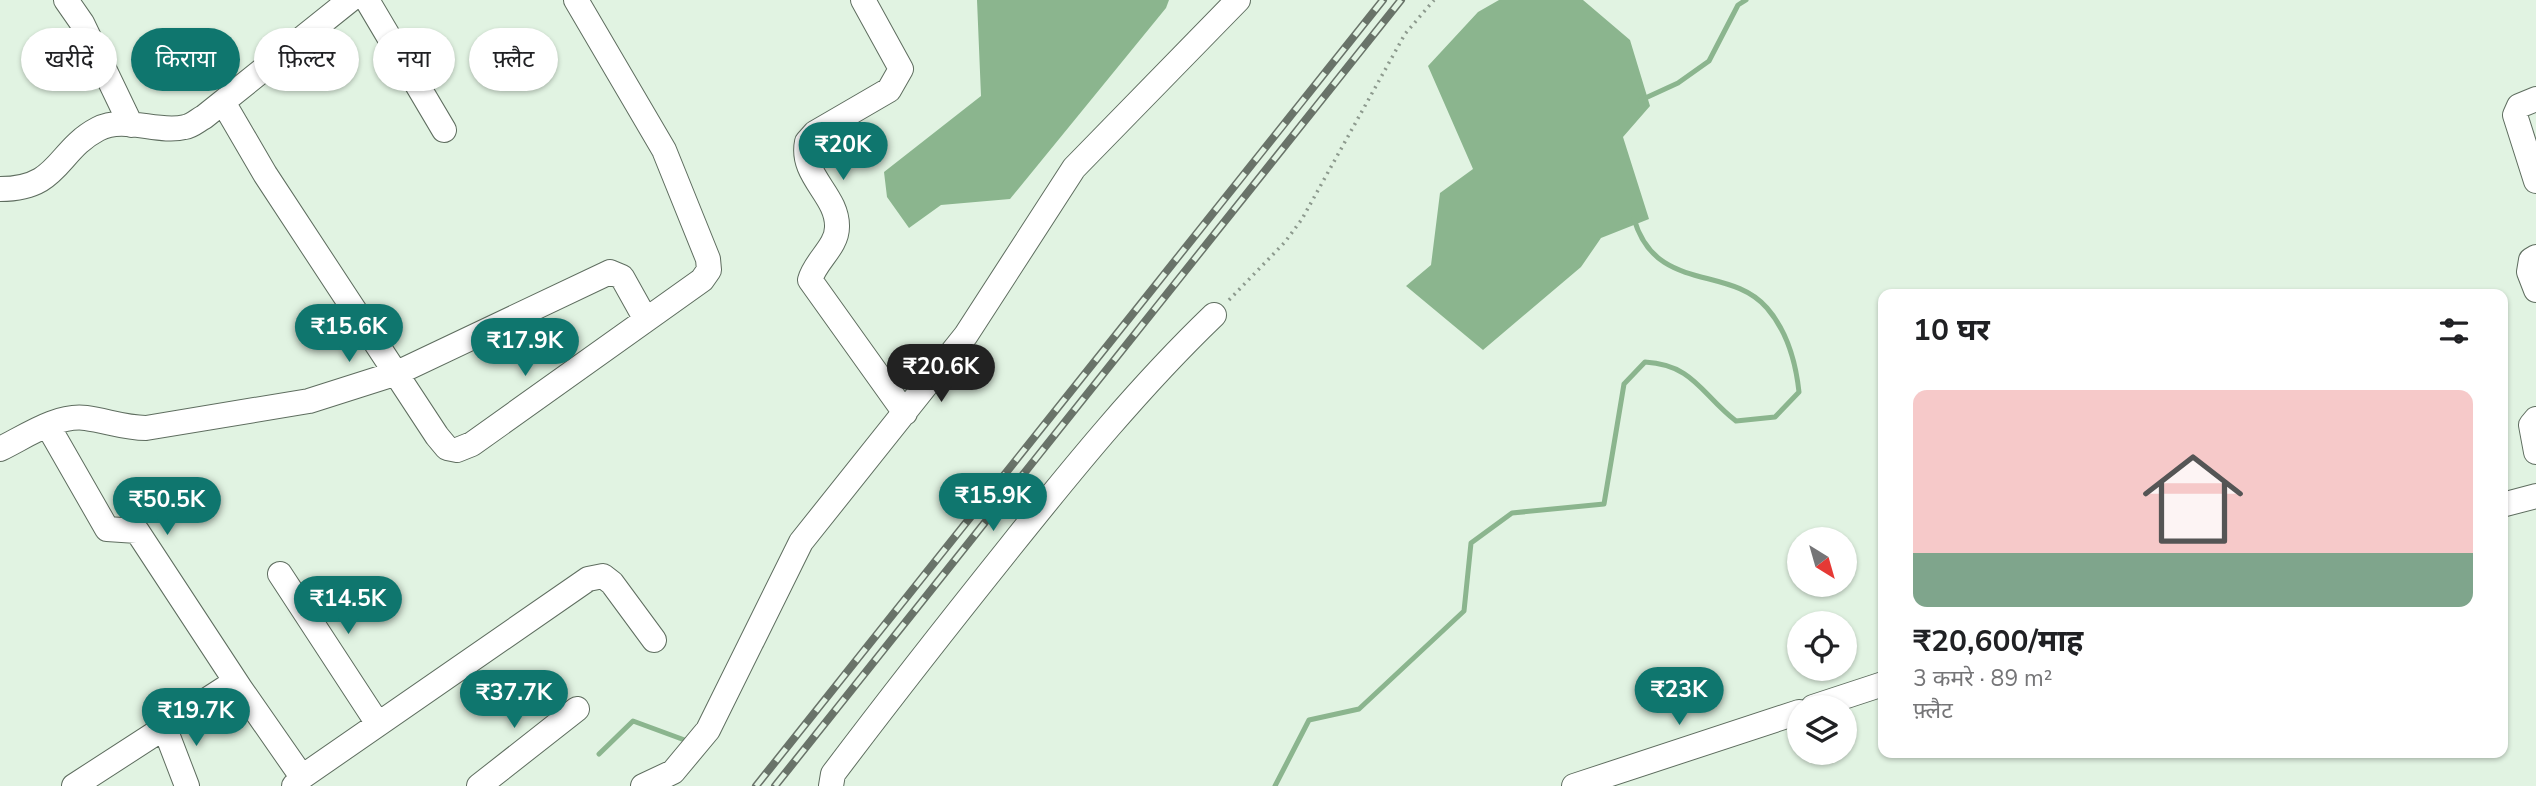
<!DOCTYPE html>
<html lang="hi">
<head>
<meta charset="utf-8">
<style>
  :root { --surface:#fff; --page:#f2f2f2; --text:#202124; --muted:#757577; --line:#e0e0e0; --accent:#0f766e }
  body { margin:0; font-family:"Nunito Sans","Noto Sans Devanagari",sans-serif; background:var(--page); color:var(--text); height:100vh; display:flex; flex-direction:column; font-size:26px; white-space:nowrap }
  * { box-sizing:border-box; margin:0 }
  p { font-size:23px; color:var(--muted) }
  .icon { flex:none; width:38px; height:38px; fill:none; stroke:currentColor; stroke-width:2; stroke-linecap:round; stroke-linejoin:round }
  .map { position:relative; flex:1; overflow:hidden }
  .panel { position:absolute; left:1878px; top:289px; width:630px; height:469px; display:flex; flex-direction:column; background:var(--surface); border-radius:14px; box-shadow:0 2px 5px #0004 }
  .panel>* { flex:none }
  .guide { position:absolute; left:21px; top:28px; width:665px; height:63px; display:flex; gap:14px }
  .needle { width:46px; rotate:143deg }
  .controls { position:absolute; left:1787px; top:527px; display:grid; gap:14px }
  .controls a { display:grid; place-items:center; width:70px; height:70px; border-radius:50%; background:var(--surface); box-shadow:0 2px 5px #0004; font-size:35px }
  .price { position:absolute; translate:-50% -60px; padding:0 16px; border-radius:24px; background:var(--accent); color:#fff; font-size:23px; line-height:46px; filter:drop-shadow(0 2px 4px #0008) }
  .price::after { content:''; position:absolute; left:50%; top:42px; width:21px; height:16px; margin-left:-10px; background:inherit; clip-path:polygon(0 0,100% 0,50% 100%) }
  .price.current { background:#222; color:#fff }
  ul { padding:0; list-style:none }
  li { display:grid; align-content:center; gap:14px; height:371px; padding:0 35px }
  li+li { border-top:2px solid var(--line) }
  li span { display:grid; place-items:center; height:217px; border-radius:14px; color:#555 }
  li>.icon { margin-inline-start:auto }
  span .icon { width:126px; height:126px; fill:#fffc; stroke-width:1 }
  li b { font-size:30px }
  h2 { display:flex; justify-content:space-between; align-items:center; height:84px; padding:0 35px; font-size:30px }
  .chip { padding:0 24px; border-radius:32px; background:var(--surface); box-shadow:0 2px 5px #0004; font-size:24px; line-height:63px }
  .chip.current { background:var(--accent); color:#fff }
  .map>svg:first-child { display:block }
  .water { fill:#8bb58e }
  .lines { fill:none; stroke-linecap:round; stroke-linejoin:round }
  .stream { stroke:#8bb58e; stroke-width:5 }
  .minor-casing { stroke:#5e6d5f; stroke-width:26 }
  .path { stroke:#8c998d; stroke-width:3.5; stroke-dasharray:2 5; stroke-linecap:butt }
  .minor { stroke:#fff; stroke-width:24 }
  .rail-casing { stroke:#697369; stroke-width:8 }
  .rail { stroke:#e1f3e2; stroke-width:5; stroke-dasharray:16; stroke-linecap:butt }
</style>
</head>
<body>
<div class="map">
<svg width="2536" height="786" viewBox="0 0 2536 786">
  <rect width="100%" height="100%" fill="#e1f3e2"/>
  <path class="water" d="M977,0H1169L1166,8L1010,199L941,205L909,228L887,197L884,172L981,96Z
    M1499,0H1583L1630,40L1650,106L1623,137L1649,219L1601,238L1581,267L1483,350L1406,286L1431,265L1440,193L1473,169L1428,66L1478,12Z"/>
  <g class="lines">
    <path class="stream" d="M1641,100L1678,83L1709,61L1738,5L1746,0
      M599,754L633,721L690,742
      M1275,786L1309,720L1359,709L1464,611L1471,543L1512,513L1604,504L1624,384L1645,362C1694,365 1701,394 1736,421L1775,417L1799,392C1796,364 1787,331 1767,308C1729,264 1656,294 1634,219"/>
    <g class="minor-casing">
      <path id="minor" d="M66,0L82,23L131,125
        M367,0L444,130
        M863,0L901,69L889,90L815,133L807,142C800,176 838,195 837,227C837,247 815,261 810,280L905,413
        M2536,99L2519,106L2515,115L2536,181
        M223,102L265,174L437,436L447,448L457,450L472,444L702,280L709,270L708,259L664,150L576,0
        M0,189C60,189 56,151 98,129C124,115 158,134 185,127C192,126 198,120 204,117L350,0
        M2536,257L2531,260L2529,272L2536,290
        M2536,419L2531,425L2536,452
        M48,426L107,529L137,531L240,688
        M0,449C25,437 57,414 86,418C107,421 125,428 146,428L309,401L397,373L610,272L622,277L646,320
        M2502,505L2536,496
        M280,574L378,724
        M1813,707L1883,684
        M164,726L187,786
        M74,786L230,685L240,688L302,777
        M294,786L302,777L588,579L603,576L612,583L654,640
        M479,786L577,709
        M643,786L673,772L708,730L801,542L966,335L1074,168L1238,0
        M831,786L833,774C891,697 950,622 1010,547C1074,467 1140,386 1214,315
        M1574,786L1799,712"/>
    </g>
    <path class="path" d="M1229,300L1285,242L1302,219L1405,34L1434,0"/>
    <use href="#minor" class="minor"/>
    <g class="rail-casing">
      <path id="rail" d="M756,786L1383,0
        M775,786L1401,0"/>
    </g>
    <use href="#rail" class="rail"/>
  </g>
</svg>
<div class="controls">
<a><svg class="needle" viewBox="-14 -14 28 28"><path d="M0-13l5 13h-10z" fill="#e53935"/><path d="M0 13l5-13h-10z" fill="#757577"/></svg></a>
<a><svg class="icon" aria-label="locate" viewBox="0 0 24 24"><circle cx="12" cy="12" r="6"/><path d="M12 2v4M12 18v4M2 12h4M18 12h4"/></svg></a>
<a><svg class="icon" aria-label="layers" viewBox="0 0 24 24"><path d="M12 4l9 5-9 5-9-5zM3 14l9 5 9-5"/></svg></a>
</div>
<b class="price" style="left:843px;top:182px">₹20K</b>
<b class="price" style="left:349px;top:364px">₹15.6K</b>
<b class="price" style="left:525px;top:378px">₹17.9K</b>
<b class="price current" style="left:941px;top:404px">₹20.6K</b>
<b class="price" style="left:993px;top:533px">₹15.9K</b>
<b class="price" style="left:167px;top:537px">₹50.5K</b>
<b class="price" style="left:348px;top:636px">₹14.5K</b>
<b class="price" style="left:1679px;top:727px">₹23K</b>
<b class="price" style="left:514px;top:730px">₹37.7K</b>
<b class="price" style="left:196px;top:748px">₹19.7K</b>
<div class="guide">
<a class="chip">खरीदें</a>
<a class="chip current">किराया</a>
<a class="chip">फ़िल्टर</a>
<a class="chip">नया</a>
<a class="chip">फ़्लैट</a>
</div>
<section class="panel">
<h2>10 घर<svg class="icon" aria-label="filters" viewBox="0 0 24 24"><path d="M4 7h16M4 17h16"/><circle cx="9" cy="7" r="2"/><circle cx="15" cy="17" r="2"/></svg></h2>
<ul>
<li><span style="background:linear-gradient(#f6c9c9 75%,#7fa58c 0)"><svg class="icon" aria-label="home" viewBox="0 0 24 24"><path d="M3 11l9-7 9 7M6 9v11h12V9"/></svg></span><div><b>₹20,600/माह</b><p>3 कमरे · 89 m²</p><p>फ़्लैट</p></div></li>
</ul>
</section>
</div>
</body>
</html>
